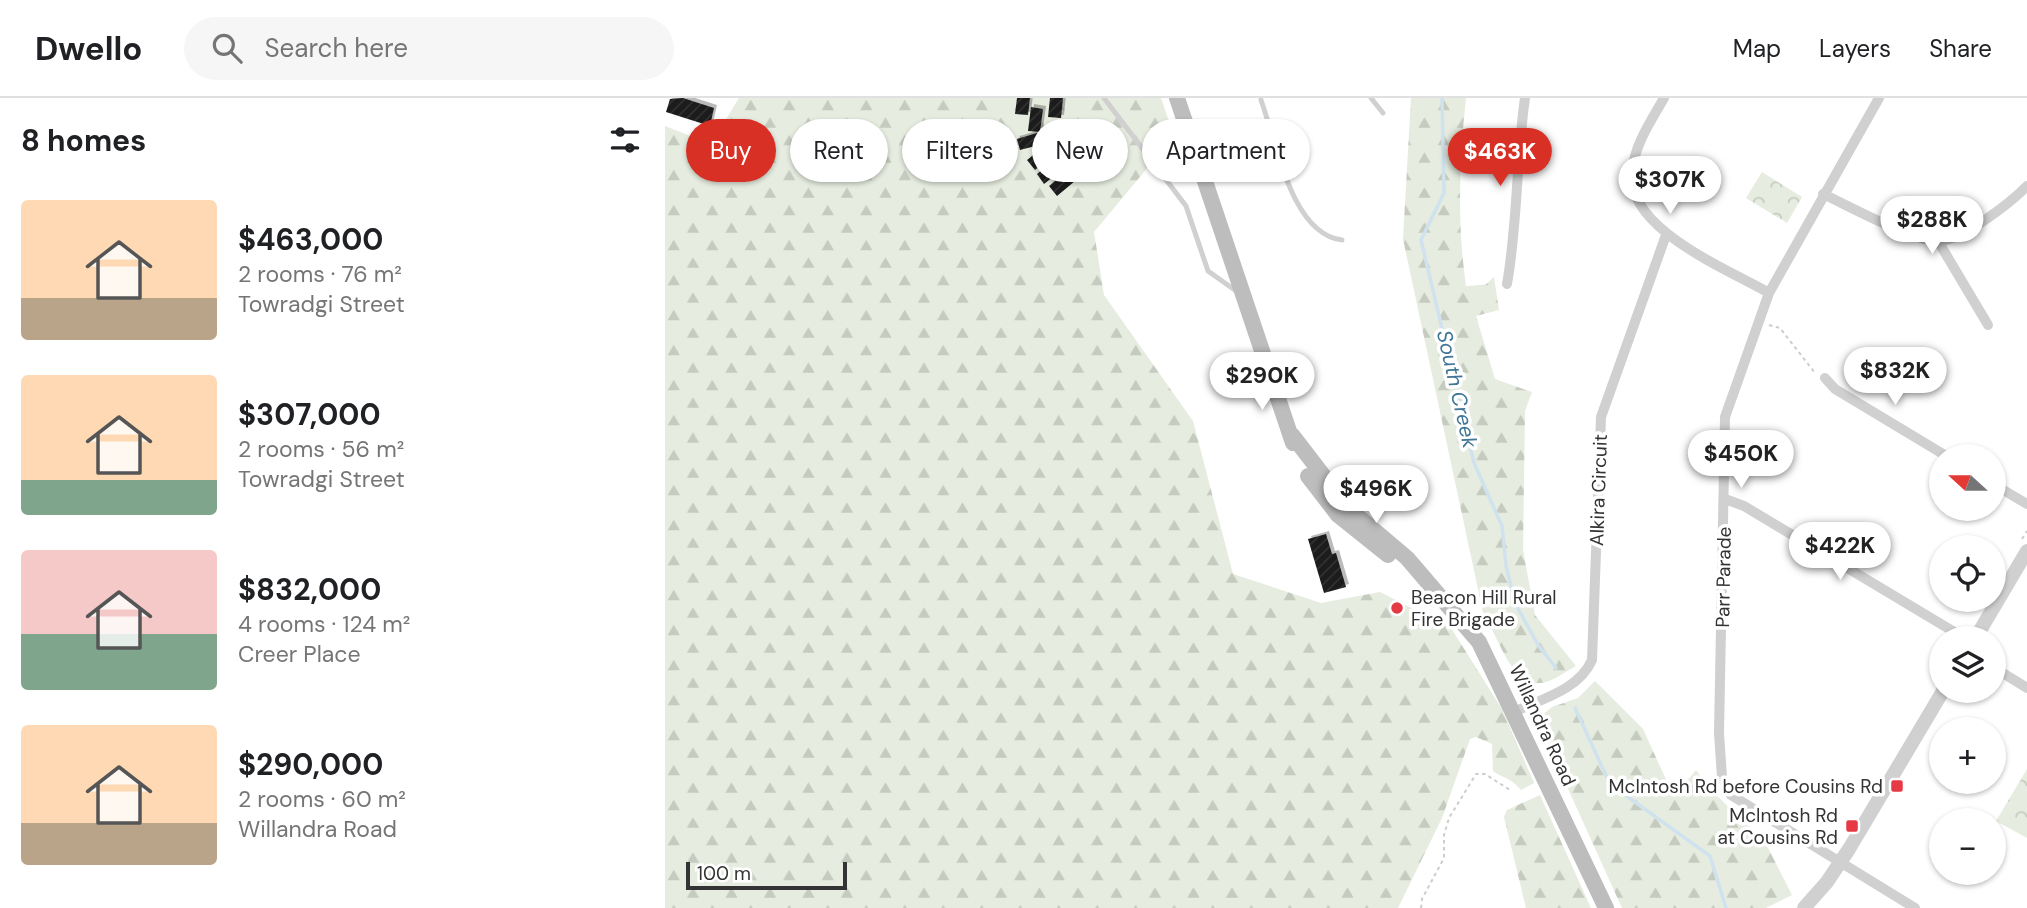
<!DOCTYPE html>
<html lang="en">
<head>
<meta charset="utf-8">
<style>
  :root { --surface:#fff; --page:#f6f6f6; --text:#202124; --muted:#757577; --line:#e0e0e0; --accent:#d93025 }
  body { margin:0; font-family:"DM Sans",sans-serif; background:var(--page); color:var(--text); height:100vh; display:flex; flex-direction:column; font-size:26px; white-space:nowrap }
  * { box-sizing:border-box; margin:0 }
  p { font-size:23px; color:var(--muted) }
  .icon { flex:none; width:38px; height:38px; fill:none; stroke:currentColor; stroke-width:2; stroke-linecap:round; stroke-linejoin:round }
  .map { position:relative; flex:1; overflow:hidden }
  .sheet { display:flex; flex-direction:column; background:var(--surface); width:665px }
  .sheet>* { flex:none }
  .hud { position:absolute; left:21px; top:21px; width:665px; height:63px; display:flex; gap:14px }
  .needle { width:46px; rotate:291deg }
  .tools { position:absolute; left:1264px; top:346px; display:grid; gap:14px }
  .tools a { display:grid; place-items:center; width:77px; height:77px; border-radius:50%; background:var(--surface); box-shadow:0 2px 5px #0004; font-size:35px }
  .scale { position:absolute; left:21px; bottom:18px; width:161px; box-sizing:border-box; padding-left:7px; border:4px solid #333; border-top:0; font-size:19px; line-height:24px; white-space:nowrap; color:#333; -webkit-text-stroke:5px #fff; paint-order:stroke }
  .price { position:absolute; translate:-50% -60px; padding:0 16px; border-radius:24px; background:#fff; color:#222; font-size:23px; line-height:46px; filter:drop-shadow(0 2px 4px #0008) }
  .price::after { content:''; position:absolute; left:50%; top:42px; width:21px; height:16px; margin-left:-10px; background:inherit; clip-path:polygon(0 0,100% 0,50% 100%) }
  .price.selected { background:var(--accent); color:#fff }
  ul { padding:0; list-style:none }
  li { display:flex; align-items:center; gap:21px; height:175px; padding:0 21px }
  li span { display:grid; place-items:center; flex:none; width:196px; height:140px; border-radius:7px; color:#555 }
  li>.icon { margin-inline-start:auto }
  span .icon { width:84px; height:84px; fill:#fffc; stroke-width:1 }
  li b { font-size:30px }
  h2 { display:flex; justify-content:space-between; align-items:center; height:84px; padding:0 21px; font-size:30px }
  .chip { padding:0 24px; border-radius:32px; background:var(--surface); box-shadow:0 2px 5px #0004; font-size:24px; line-height:63px }
  .chip.selected { background:var(--accent); color:#fff }
  header { display:flex; align-items:center; gap:42px; box-sizing:border-box; height:98px; padding:0 35px; background:var(--surface); border-bottom:2px solid var(--line) }
  header strong { font-size:33px }
  nav { display:flex; gap:38px; margin-inline-start:auto; font-size:24px }
  .search { width:490px; height:63px; background:var(--page); display:flex; align-items:center; gap:18px; box-sizing:border-box; padding:0 24px; border-radius:38px; color:var(--muted); font-size:26px }
  main { display:flex; flex:1; min-height:0 }
  .map>svg:first-child { display:block }
  .forest { fill:url(#forest-firs) }
  .park { fill:url(#park-crowns) }
  .lines { fill:none; stroke-linecap:round; stroke-linejoin:round }
  .stream { stroke:#cfe2ee; stroke-width:3.5 }
  .building { fill:url(#building-hatch); filter:url(#shadow) }
  .path { stroke:#cdcdcd; stroke-width:2; stroke-dasharray:3.5 3.5; stroke-linecap:butt }
  .service { stroke:#d0d0d0; stroke-width:5 }
  .minor { stroke:#d0d0d0; stroke-width:10 }
  .tertiary { stroke:#d0d0d0; stroke-width:14 }
  .secondary { stroke:#bdbdbd; stroke-width:16 }
  .poi-dot { fill:#e63946; stroke:#fff; stroke-width:2.5 }
  .labels { text-anchor:middle; stroke-width:7; stroke-linejoin:round; paint-order:stroke }
  .street-label { font-size:19px; fill:#333; stroke:#fff }
  .poi-label { font-size:19px; fill:#333; stroke:#fff; text-anchor:end }
  .water-label { font-size:21px; font-style:italic; fill:#3f7597; stroke:#fff }
</style>
</head>
<body>
<header>
<strong>Dwello</strong>
<div class="search"><svg class="icon" aria-label="search" viewBox="0 0 24 24"><circle cx="10" cy="10" r="6"/><path d="M15 15l6 6"/></svg>Search here</div>
<nav><a>Map</a><a>Layers</a><a>Share</a></nav>
</header>
<main>
<section class="sheet">
<h2>8 homes<svg class="icon" aria-label="filters" viewBox="0 0 24 24"><path d="M4 7h16M4 17h16"/><circle cx="9" cy="7" r="2"/><circle cx="15" cy="17" r="2"/></svg></h2>
<ul>
<li><span style="background:linear-gradient(#ffd9b3 70%,#b9a48a 0)"><svg class="icon" aria-label="home" viewBox="0 0 24 24"><path d="M3 11l9-7 9 7M6 9v11h12V9"/></svg></span><div><b>$463,000</b><p>2 rooms · 76 m²</p><p>Towradgi Street</p></div></li>
<li><span style="background:linear-gradient(#ffd9b3 75%,#7fa58c 0)"><svg class="icon" aria-label="home" viewBox="0 0 24 24"><path d="M3 11l9-7 9 7M6 9v11h12V9"/></svg></span><div><b>$307,000</b><p>2 rooms · 56 m²</p><p>Towradgi Street</p></div></li>
<li><span style="background:linear-gradient(#f6c9c9 60%,#7fa58c 0)"><svg class="icon" aria-label="home" viewBox="0 0 24 24"><path d="M3 11l9-7 9 7M6 9v11h12V9"/></svg></span><div><b>$832,000</b><p>4 rooms · 124 m²</p><p>Creer Place</p></div></li>
<li><span style="background:linear-gradient(#ffd9b3 70%,#b9a48a 0)"><svg class="icon" aria-label="home" viewBox="0 0 24 24"><path d="M3 11l9-7 9 7M6 9v11h12V9"/></svg></span><div><b>$290,000</b><p>2 rooms · 60 m²</p><p>Willandra Road</p></div></li>
</ul>
</section>
<div class="map">
<svg width="1362" height="810" viewBox="0 0 1362 810">
  <defs>
    <pattern id="forest-firs" width="22" height="20" patternUnits="userSpaceOnUse" patternTransform="scale(1.75)"><rect width="22" height="20" fill="#e6ecdf"/><path d="M5 1l3.5 6h-7zM16 11l3.5 6h-7z" fill="#c6cbc0"/></pattern>
    <pattern id="park-crowns" width="20" height="18" patternUnits="userSpaceOnUse" patternTransform="scale(1.75)"><rect width="20" height="18" fill="#e6ecdf"/><path d="M2 6a3 3 0 1 1 6 0M12 15a3 3 0 1 1 6 0" fill="none" stroke="#c6cbc0"/></pattern>
    <pattern id="building-hatch" width="6" height="6" patternUnits="userSpaceOnUse" patternTransform="scale(1.75)"><rect width="6" height="6" fill="#1a1a1a"/><path d="M-1 1l2-2M0 6l6-6M5 7l2-2" fill="none" stroke="#333"/></pattern>
    <filter id="shadow"><feDropShadow dx="3" dy="-3" stdDeviation="0" flood-color="#0004"/></filter>
  </defs>
  <rect width="100%" height="100%" fill="#fff"/>
  <path class="forest" d="M74,0H496L509,38L429,134L439,197L528,323L568,476L656,505L715,494L786,530L837,611L869,685L856,692C845,679 839,681 828,673L827,646L811,639L805,641L777,720L733,810H0V28L46,46Z
    M746,0H801C794,64 792,125 801,188L820,187L829,179L834,212L811,218L830,281L867,294L860,313L858,452L870,517L911,568C901,573 886,585 875,585C845,588 834,537 819,519L738,141Z
    M930,583L978,631L1009,699L1031,672L1046,692L1100,744L1127,797L1101,810H957L876,631V618L887,609L913,600Z
    M875,697L926,810H861L839,719L842,712Z"/>
  <path class="park" d="M1097,74L1137,99L1122,125L1081,100Z
    M1362,671V740L1331,723Z"/>
  <g class="lines">
    <path class="stream" d="M777,0L779,95L756,142L809,365L837,428L841,468L850,505L873,547L891,570
      M910,610L945,686L1045,758L1061,810"/>
  </g>
  <path class="building" d="M18,0L49,10L45,28L1,14L5,1Z
    M352,0H365L363,17L350,16Z
    M385,0H398L396,20L383,19Z
    M366,9L378,11L375,34L363,33Z
    M375,34L378,46L355,52L352,41Z
    M384,45L392,55L370,72L362,62Z
    M396,57L404,66L379,86L372,76Z
    M408,68L416,78L392,98L384,88Z
    M661,436L667,456L671,455L681,489L659,495L643,441Z"/>
  <g class="lines">
    <path class="path" d="M1104,227L1115,230L1150,275
      M1357,441L1362,433
      M756,810L757,801L779,760V737L784,720L811,676H820L845,692"/>
    <path class="service" d="M439,0L521,108L543,173L574,195
      M706,0L718,15
      M596,2C611,43 626,136 677,142"/>
    <path class="minor" d="M999,0C986,23 970,46 967,73C960,131 1063,171 1104,195
      M1214,0L1104,195L1060,319L1054,635L1057,679L1066,697L1250,810
      M1158,96C1184,108 1249,144 1275,143C1299,141 1345,105 1362,88
      M1273,143L1323,227
      M842,186C853,124 851,62 860,0
      M1160,280L1170,291L1283,359
      M1328,386L1362,406
      M1060,401L1079,408L1301,541
      M1328,569L1362,590
      M849,614C876,601 914,592 927,562L936,319L1001,137"/>
    <path class="tertiary" d="M1310,541L1362,453
      M1139,810L1162,784L1184,751L1278,593"/>
    <path class="secondary" d="M512,0L628,345
      M627,337L684,411L742,460L814,544L941,810
      M643,378L673,417L723,457"/>
  </g>
  <g class="poi-dot">
    <circle cx="732" cy="510" r="7"/>
    <rect x="1225" y="681" width="14" height="14" rx="3.5"/>
    <rect x="1180" y="721" width="14" height="14" rx="3.5"/>
  </g>
  <g class="labels">
    <g class="street-label">
      <text transform="translate(933 392) rotate(-88)" y="7">Alkira Circuit</text>
      <text transform="translate(1058 479) rotate(-89)" y="7">Parr Parade</text>
      <text transform="translate(878 627) rotate(65)" y="7">Willandra Road</text>
    </g>
    <g class="poi-label">
      <text x="746" y="506" text-anchor="start">Beacon Hill Rural<tspan x="746" dy="22">Fire Brigade</tspan></text>
      <text x="1218" y="695">McIntosh Rd before Cousins Rd</text>
      <text x="1173" y="724">McIntosh Rd<tspan x="1173" dy="22">at Cousins Rd</tspan></text>
    </g>
    <g class="water-label">
      <text transform="translate(792 291) rotate(77)" y="7">South Creek</text>
    </g>
  </g>
</svg>
<div class="tools">
<a><svg class="needle" viewBox="-14 -14 28 28"><path d="M0-13l5 13h-10z" fill="#e53935"/><path d="M0 13l5-13h-10z" fill="#757577"/></svg></a>
<a><svg class="icon" aria-label="locate" viewBox="0 0 24 24"><circle cx="12" cy="12" r="6"/><path d="M12 2v4M12 18v4M2 12h4M18 12h4"/></svg></a>
<a><svg class="icon" aria-label="layers" viewBox="0 0 24 24"><path d="M12 4l9 5-9 5-9-5zM3 14l9 5 9-5"/></svg></a>
<a>+</a>
<a>−</a>
</div>
<div class="scale">100 m</div>
<b class="price selected" style="left:835px;top:90px">$463K</b>
<b class="price" style="left:1005px;top:118px">$307K</b>
<b class="price" style="left:1267px;top:158px">$288K</b>
<b class="price" style="left:1230px;top:309px">$832K</b>
<b class="price" style="left:597px;top:314px">$290K</b>
<b class="price" style="left:1076px;top:392px">$450K</b>
<b class="price" style="left:711px;top:427px">$496K</b>
<b class="price" style="left:1175px;top:484px">$422K</b>
<div class="hud">
<a class="chip selected">Buy</a>
<a class="chip">Rent</a>
<a class="chip">Filters</a>
<a class="chip">New</a>
<a class="chip">Apartment</a>
</div>
</div>
</main>
</body>
</html>
